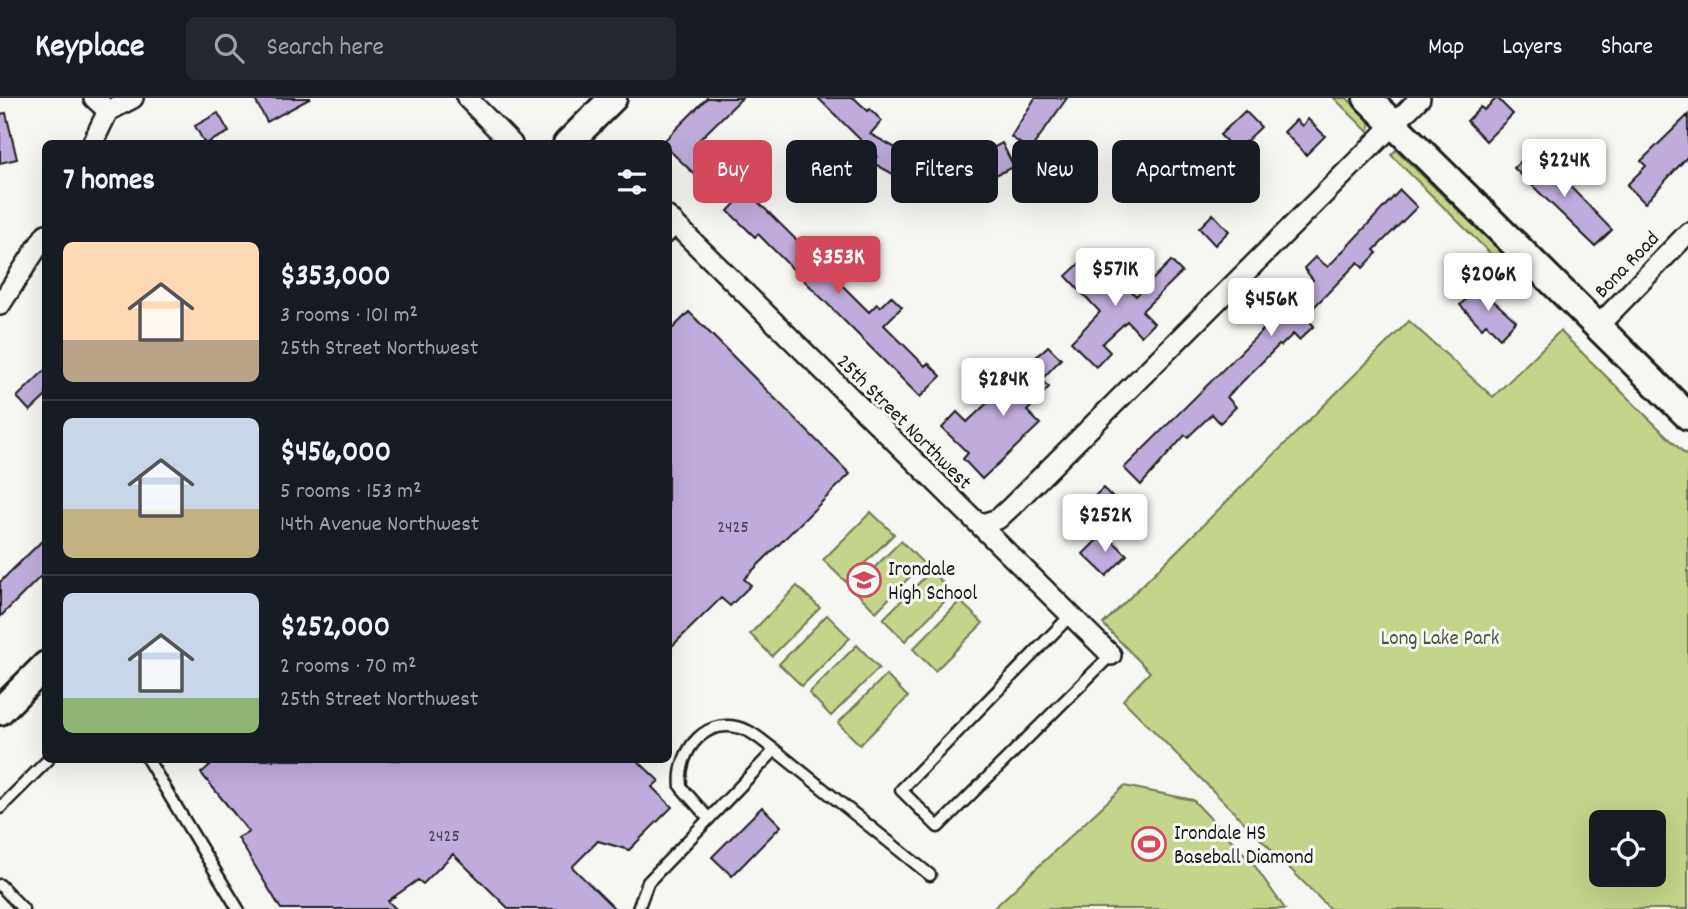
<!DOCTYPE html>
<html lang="en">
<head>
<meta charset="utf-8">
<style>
  :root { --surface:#171b24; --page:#242831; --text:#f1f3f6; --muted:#9ea1a6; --line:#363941; --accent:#d1495b }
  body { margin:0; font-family:Dekko,sans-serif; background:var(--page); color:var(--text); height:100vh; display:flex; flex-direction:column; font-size:26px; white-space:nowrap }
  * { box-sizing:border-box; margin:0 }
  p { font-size:23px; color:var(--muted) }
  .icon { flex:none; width:38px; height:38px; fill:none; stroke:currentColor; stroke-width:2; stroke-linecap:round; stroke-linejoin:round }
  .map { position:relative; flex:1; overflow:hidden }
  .side { position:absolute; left:42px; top:42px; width:630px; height:623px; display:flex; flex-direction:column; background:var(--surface); border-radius:10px; box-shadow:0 7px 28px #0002 }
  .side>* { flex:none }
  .hud { position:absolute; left:693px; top:42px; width:665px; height:63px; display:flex; gap:14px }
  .controls { position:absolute; left:1589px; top:712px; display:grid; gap:14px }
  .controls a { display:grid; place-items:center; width:77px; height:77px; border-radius:10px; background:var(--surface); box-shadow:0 7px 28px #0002; font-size:35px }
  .price { position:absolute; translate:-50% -60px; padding:0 16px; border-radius:7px; background:#fff; color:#222; font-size:23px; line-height:46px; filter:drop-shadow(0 2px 4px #0008) }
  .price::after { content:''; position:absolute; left:50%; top:42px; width:21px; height:16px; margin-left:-10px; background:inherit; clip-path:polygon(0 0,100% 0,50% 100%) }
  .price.on { background:var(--accent); color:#fff }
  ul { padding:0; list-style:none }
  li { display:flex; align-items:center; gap:21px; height:175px; padding:0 21px }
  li+li { border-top:2px solid var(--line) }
  li span { display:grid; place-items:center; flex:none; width:196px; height:140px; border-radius:10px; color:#555 }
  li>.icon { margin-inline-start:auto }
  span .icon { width:84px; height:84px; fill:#fffc; stroke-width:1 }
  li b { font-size:30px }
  h2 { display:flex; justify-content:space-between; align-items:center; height:84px; padding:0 21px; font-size:30px }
  .tag { padding:0 24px; border-radius:10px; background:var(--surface); box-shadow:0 7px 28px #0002; font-size:24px; line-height:63px }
  .tag.on { background:var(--accent); color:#fff }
  header { display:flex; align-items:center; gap:42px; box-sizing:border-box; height:98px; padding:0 35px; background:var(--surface); border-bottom:2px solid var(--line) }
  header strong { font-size:33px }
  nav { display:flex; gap:38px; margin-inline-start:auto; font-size:24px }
  .search { width:490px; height:63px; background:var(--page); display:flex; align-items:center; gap:18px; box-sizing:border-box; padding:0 24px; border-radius:10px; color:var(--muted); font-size:26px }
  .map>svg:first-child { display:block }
  .green { fill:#c2d58a; stroke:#6f7853; stroke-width:2; fill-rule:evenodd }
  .building { fill:#c0acdc; stroke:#1c1c1c; stroke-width:2 }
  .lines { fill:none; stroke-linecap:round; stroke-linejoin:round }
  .lane-casing { stroke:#1c1c1c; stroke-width:15 }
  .street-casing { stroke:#1c1c1c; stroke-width:24 }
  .secondary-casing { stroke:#1c1c1c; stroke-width:32 }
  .lane { stroke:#f6f6f2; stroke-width:10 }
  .street { stroke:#f6f6f2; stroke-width:19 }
  .secondary { stroke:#f6f6f2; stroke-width:26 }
  .labels { text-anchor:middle; stroke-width:6; stroke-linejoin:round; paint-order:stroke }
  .number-label { font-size:18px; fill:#45404c }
  .street-label { font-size:21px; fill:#1c1c1c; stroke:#f6f6f2 }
  .poi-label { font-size:21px; fill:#1c1c1c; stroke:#f6f6f2; text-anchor:start }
  .park-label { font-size:21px; fill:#4e543d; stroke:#f6f6f2 }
</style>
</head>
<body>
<header>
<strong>Keyplace</strong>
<div class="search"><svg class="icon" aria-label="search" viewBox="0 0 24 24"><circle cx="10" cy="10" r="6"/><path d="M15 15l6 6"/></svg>Search here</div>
<nav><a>Map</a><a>Layers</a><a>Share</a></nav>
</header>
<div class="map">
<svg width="1688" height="811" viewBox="0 0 1688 811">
  <rect width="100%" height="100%" fill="#f6f6f2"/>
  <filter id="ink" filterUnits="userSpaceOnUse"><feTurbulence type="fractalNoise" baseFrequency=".0143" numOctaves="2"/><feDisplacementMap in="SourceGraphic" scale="14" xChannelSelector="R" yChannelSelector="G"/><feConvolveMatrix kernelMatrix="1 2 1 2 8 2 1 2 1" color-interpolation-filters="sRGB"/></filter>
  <g filter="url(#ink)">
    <path class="green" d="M1334,0H1347L1367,20L1370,28L1368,34Z
      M1396,52L1528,180L1527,184L1523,188L1391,57Z
      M1409,223L1493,299L1560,233L1688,359V811H1330L1123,602L1150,574L1103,526ZM1601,724H1654V777H1601Z
      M871,414L894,436L846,484L823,462Z
      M901,443L923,465L876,514L853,491Z
      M931,473L953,495L905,543L883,521Z
      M797,488L820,510L772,558L750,536Z
      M960,503L983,525L935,573L913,551Z
      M827,517L850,540L802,588L779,566Z
      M857,547L879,570L831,618L809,595Z
      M886,577L908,599L860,647L838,625Z
      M1124,688L1193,702L1252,764L1285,811H993Z"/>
    <path class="building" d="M254,0H311L267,24Z
      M707,0H742L697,44L723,69L706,87L668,51V46L662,45Z
      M818,0H854L868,13L870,11L882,23L870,36L936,72L924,93L873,65L877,58Z
      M1035,0H1067L1030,52L1011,39Z
      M1497,0L1513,16L1486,43L1467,23L1481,9L1484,12Z
      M1245,13L1261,29L1236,53L1220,37Z
      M6,15L17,61L0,65V16Z
      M218,15L229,34L205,46L195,28Z
      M1688,17V58L1645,105L1627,87L1646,68L1641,63Z
      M1308,21L1325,38L1306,57L1284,34L1296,22L1302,28Z
      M1002,45L1014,69L963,91L953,71Z
      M1530,54L1558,81L1561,79L1612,132L1595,148L1514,70Z
      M1400,92L1417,109L1374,152L1377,155L1363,170L1358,164L1311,212L1313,214L1306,220L1314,228L1299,242L1293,236L1281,248L1279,247L1227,299L1236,309L1220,325L1212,316L1188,339L1185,337L1141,387L1124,370L1313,182L1304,170L1315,159L1328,169Z
      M747,93L869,214L877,206L880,209L891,198L902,209L884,227L925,268L928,265L941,278L920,299L758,136L755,139L728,113Z
      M1213,116L1229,133L1215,147L1199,130Z
      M1171,163L1182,174L1142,213L1154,225L1141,238L1127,223L1102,246L1110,254L1096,269L1071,244L1100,214L1066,178L1081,164L1107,191L1119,180L1136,198Z
      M1478,189L1516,223L1500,240L1486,226L1482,230L1460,207Z
      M689,214L850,376L744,481L751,487L730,508L721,500L668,552V235Z
      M1048,248L1061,261L1041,282L1049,289L1027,313L1040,326L982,381L963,361L968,355L942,330L957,314L967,324Z
      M46,271V298L30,313L17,299Z
      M1103,390L1120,407L1104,423L1087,406Z
      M1104,435L1127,457L1106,478L1083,456Z
      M46,439V473L0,519V484Z
      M216,662H637L659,683L652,689L672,709L629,752L598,743L572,769L615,811H509L453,756L423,786L418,782L388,803L396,811H281L238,740L249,734L201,675Z
      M762,709L781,728L732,778L712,759Z"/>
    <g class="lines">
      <g class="lane-casing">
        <path id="lane" d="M668,139L678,129
          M1071,517L901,692L938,729L1111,557
          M148,662L238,811
          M0,710L48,662
          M709,721L681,689C677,652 708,614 748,633C758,638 766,646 775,652
          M0,787L23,811
          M638,811L648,784L775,652L930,777"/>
      </g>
      <g class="street-casing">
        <path id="street" d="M94,0L108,13
          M467,0L512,46
          M92,46L108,13L133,0
          M668,119L1111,557
          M0,207L46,136
          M1597,229L1688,135
          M982,426L998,421L1012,408L1420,0"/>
      </g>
      <g class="secondary-casing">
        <path id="secondary" d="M1367,0L1688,318
          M567,46L613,0
          M0,613L46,567"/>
      </g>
      <use href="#lane" class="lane"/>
      <use href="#street" class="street"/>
      <use href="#secondary" class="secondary"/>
    </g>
  </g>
  <defs>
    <g id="school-ring" transform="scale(1.75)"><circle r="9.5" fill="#f6f6f2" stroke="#d1495b" stroke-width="1.5"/><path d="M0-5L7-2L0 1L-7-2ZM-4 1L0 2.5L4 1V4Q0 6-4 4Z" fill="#d1495b"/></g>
    <g id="stadium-ring" transform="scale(1.75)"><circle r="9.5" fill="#f6f6f2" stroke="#d1495b" stroke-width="1.5"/><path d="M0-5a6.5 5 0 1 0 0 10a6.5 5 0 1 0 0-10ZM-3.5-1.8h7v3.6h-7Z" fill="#d1495b"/></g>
  </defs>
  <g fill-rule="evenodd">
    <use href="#school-ring" x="864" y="482"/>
    <use href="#stadium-ring" x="1149" y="746"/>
  </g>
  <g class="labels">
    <g class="number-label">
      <text x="733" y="434">2425</text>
      <text x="444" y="743">2425</text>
    </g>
    <g class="street-label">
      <text transform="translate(1626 166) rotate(-46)" y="7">Bona Road</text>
      <text transform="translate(905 323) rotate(45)" y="7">25th Street Northwest</text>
    </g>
    <g class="poi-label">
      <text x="888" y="477">Irondale<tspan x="888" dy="24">High School</tspan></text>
      <text x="1174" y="741">Irondale HS<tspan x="1174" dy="24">Baseball Diamond</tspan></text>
    </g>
    <g class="park-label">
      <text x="1440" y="546">Long Lake Park</text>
    </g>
  </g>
</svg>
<div class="controls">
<a><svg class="icon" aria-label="locate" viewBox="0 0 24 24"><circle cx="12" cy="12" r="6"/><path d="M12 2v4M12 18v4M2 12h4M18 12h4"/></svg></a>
</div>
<b class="price" style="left:1564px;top:101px">$224K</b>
<b class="price on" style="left:838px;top:198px">$353K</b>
<b class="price" style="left:1115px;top:210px">$571K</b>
<b class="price" style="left:1488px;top:215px">$206K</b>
<b class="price" style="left:1271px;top:240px">$456K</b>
<b class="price" style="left:1003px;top:320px">$284K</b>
<b class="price" style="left:1105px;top:456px">$252K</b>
<div class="hud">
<a class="tag on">Buy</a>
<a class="tag">Rent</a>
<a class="tag">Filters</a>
<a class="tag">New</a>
<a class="tag">Apartment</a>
</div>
<section class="side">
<h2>7 homes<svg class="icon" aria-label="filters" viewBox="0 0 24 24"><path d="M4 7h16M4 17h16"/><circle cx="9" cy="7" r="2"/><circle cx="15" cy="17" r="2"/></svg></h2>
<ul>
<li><span style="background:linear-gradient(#ffd9b3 70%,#b9a48a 0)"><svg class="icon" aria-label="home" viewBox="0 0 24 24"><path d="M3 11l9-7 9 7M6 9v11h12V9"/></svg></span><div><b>$353,000</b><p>3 rooms · 101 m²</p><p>25th Street Northwest</p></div></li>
<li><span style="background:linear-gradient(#c9d6e8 65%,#c2b280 0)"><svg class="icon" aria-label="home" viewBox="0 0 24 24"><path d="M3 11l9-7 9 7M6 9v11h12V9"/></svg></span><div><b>$456,000</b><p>5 rooms · 153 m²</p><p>14th Avenue Northwest</p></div></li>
<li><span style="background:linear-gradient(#c9d6e8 75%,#8fb573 0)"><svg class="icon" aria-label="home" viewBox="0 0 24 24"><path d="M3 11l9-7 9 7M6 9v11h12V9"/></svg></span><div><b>$252,000</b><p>2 rooms · 70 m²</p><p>25th Street Northwest</p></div></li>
</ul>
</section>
</div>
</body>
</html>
